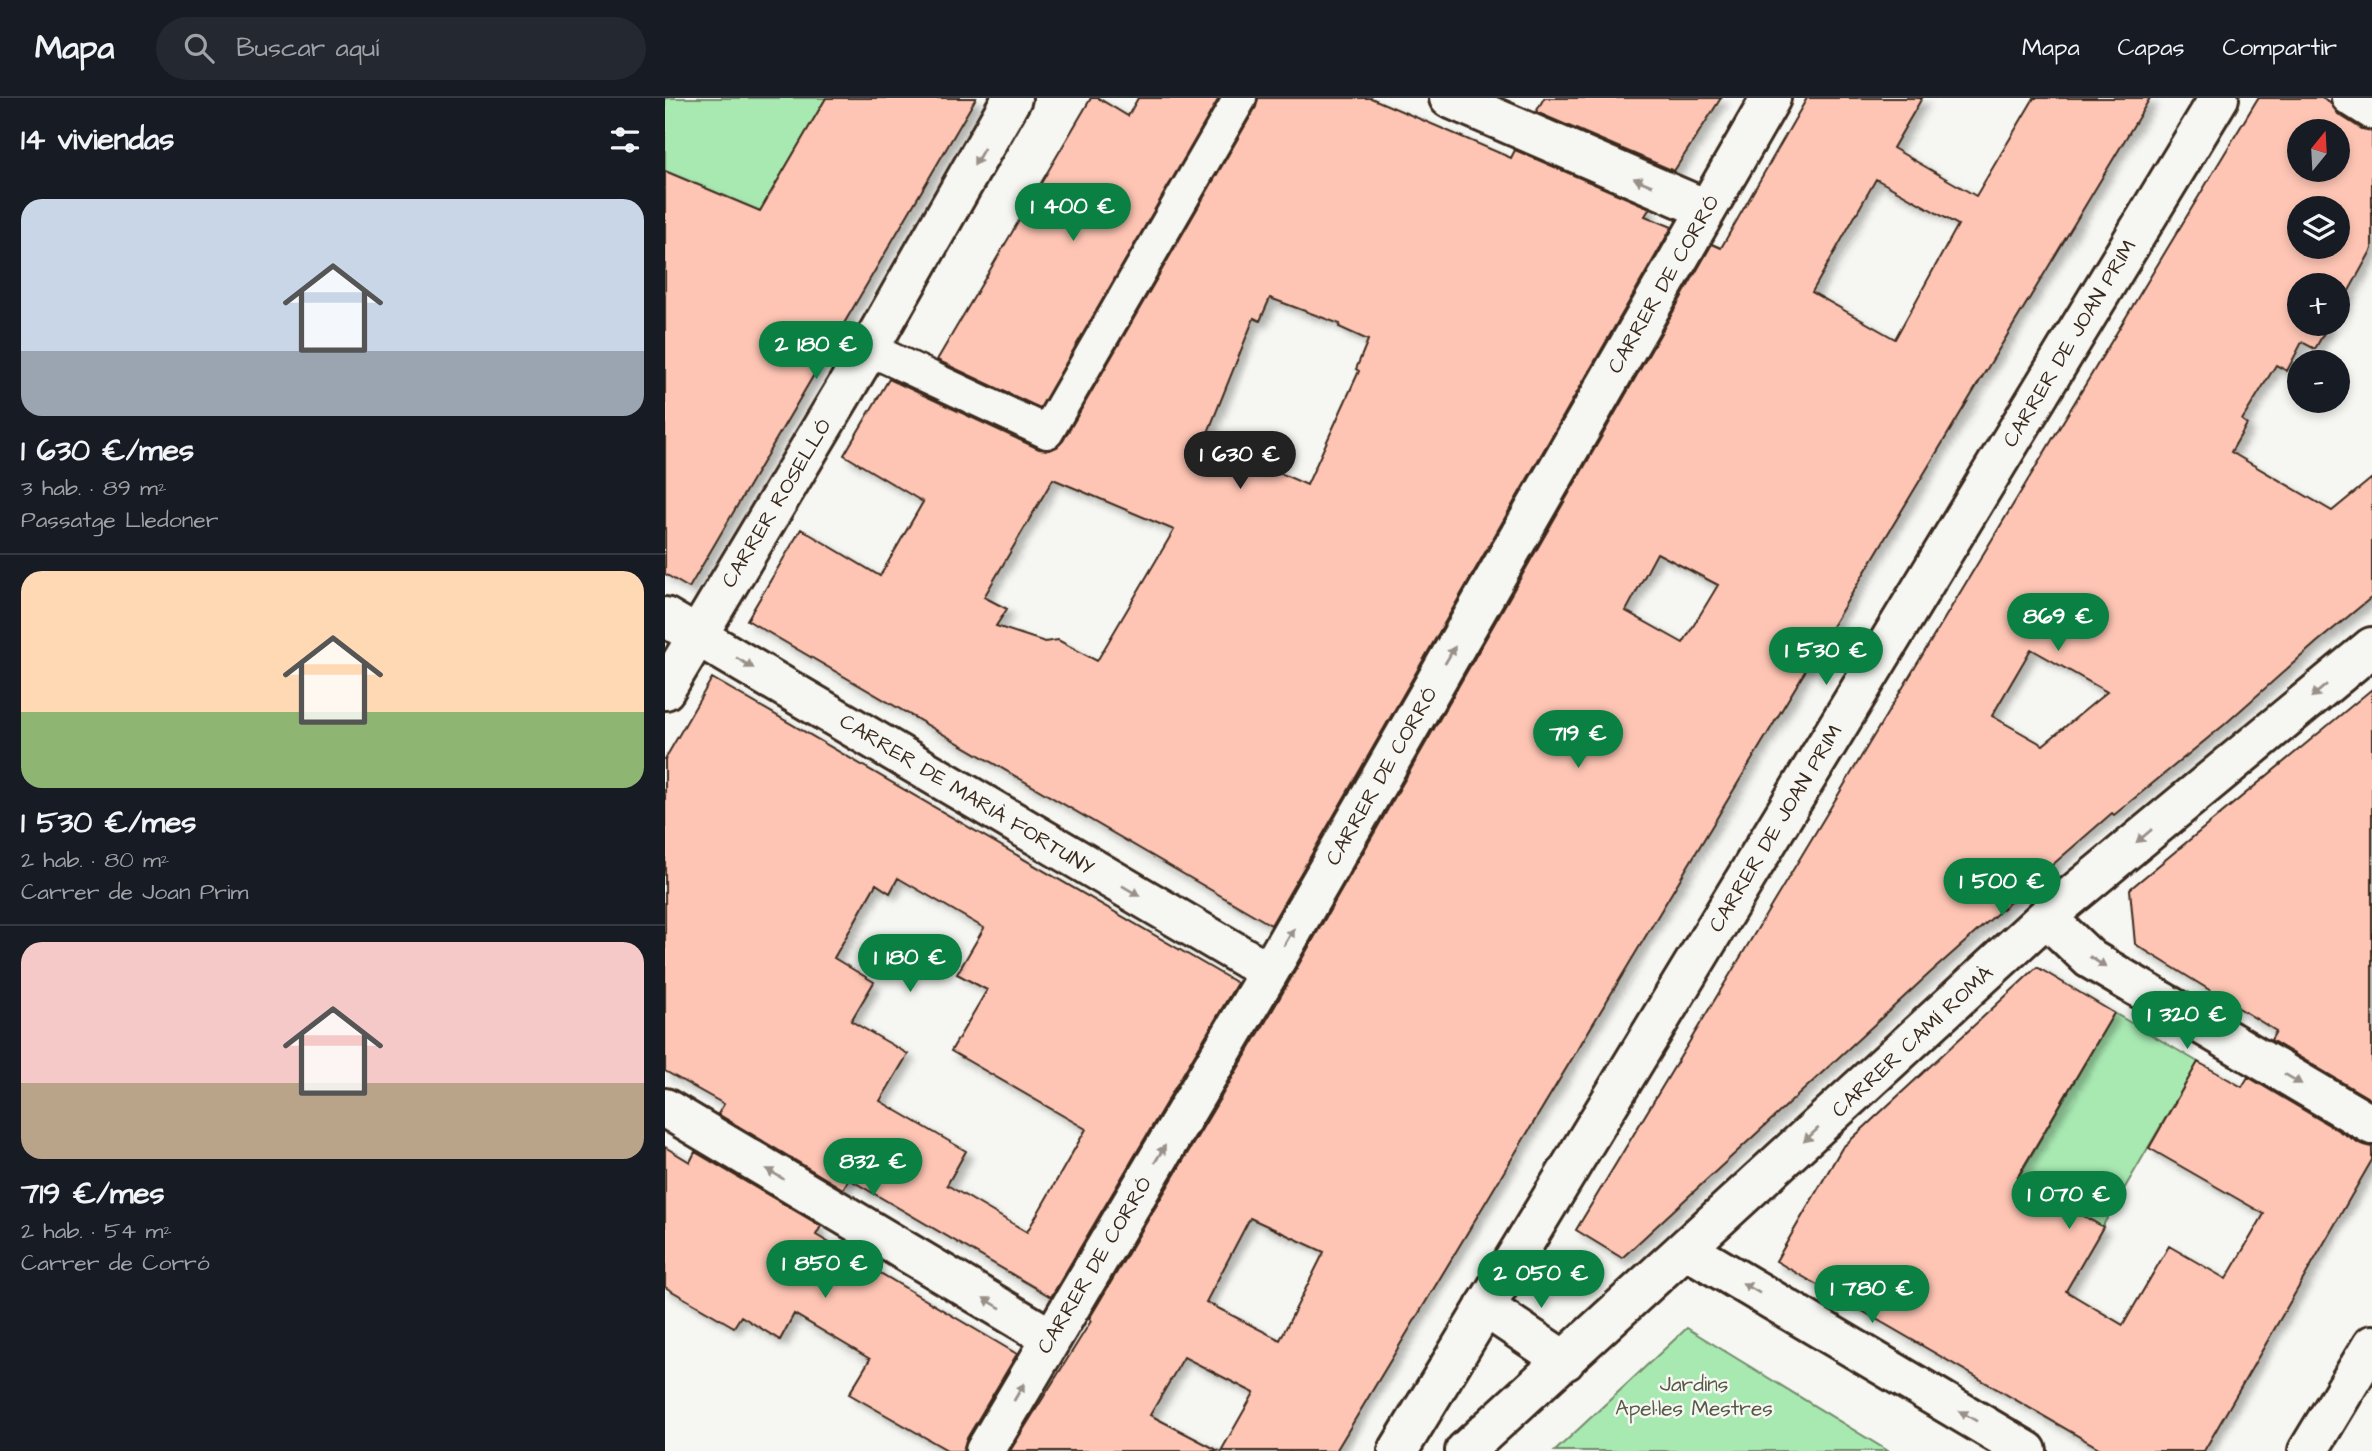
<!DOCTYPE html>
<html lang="es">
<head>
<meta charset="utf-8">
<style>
  :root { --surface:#171b24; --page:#242831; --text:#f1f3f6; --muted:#9ea1a6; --line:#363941; --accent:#0b8043 }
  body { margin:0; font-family:"Architects Daughter",sans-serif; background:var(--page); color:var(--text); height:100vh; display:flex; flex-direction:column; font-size:26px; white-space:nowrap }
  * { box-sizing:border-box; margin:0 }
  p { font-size:23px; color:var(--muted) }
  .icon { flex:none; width:38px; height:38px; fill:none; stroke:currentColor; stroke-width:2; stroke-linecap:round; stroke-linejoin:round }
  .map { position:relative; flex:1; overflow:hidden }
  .details { display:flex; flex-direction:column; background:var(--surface); width:665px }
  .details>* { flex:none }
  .needle { width:46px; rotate:18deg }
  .buttons { position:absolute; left:1622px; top:21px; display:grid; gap:14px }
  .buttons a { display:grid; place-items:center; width:63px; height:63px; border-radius:50%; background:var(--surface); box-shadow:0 4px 10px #0003; font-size:35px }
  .price { position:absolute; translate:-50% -60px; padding:0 16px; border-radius:24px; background:var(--accent); color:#fff; font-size:23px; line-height:46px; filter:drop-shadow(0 2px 4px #0008) }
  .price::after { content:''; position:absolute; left:50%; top:42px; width:21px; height:16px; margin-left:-10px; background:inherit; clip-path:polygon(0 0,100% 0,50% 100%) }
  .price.selected { background:#222; color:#fff }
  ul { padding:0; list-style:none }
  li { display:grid; align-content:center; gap:14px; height:371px; padding:0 21px }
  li+li { border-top:2px solid var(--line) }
  li span { display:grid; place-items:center; height:217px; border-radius:21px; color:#555 }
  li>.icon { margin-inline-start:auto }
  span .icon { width:126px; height:126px; fill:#fffc; stroke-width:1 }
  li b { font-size:30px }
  h2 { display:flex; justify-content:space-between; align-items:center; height:84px; padding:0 21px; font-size:30px }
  header { display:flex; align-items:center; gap:42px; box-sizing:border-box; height:98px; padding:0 35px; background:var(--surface); border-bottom:2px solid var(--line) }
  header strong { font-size:33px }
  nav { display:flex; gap:38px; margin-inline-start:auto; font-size:24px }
  .search { width:490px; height:63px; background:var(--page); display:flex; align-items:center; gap:18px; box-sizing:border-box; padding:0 24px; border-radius:38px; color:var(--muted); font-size:26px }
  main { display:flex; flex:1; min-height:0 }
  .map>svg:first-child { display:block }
  .green { fill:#a8e9b2; stroke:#728a68; stroke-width:2 }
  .building { fill:#fec5b4; stroke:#3b2a1e; stroke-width:2; fill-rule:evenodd; filter:url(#shadow) }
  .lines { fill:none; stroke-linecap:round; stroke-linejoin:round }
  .pedestrian-casing { stroke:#3b2a1e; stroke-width:37 }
  .minor-casing { stroke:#3b2a1e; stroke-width:44 }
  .tertiary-casing { stroke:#3b2a1e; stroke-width:44 }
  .pedestrian { stroke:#f6f6f2; stroke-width:32 }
  .minor { stroke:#f6f6f2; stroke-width:38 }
  .tertiary { stroke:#f6f6f2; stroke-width:38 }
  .oneway { fill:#989088 }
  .labels { text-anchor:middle; stroke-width:5; stroke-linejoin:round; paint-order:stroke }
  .street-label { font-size:21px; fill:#3b2a1e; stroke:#f6f6f2 }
  .park-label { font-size:21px; fill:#565a43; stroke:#f6f6f2 }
</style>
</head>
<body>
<header>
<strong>Mapa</strong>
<div class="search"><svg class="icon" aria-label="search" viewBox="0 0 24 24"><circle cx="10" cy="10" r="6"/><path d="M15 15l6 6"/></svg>Buscar aquí</div>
<nav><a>Mapa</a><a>Capas</a><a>Compartir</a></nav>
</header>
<main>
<section class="details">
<h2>14 viviendas<svg class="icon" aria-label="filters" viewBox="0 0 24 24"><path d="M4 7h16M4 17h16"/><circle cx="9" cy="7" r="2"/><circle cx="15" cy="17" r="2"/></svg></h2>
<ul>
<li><span style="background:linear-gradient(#c9d6e8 70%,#9aa5b1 0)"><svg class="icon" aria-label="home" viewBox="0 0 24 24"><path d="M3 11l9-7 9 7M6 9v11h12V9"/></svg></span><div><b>1 630 €/mes</b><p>3 hab. · 89 m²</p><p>Passatge Lledoner</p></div></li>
<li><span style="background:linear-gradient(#ffd9b3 65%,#8fb573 0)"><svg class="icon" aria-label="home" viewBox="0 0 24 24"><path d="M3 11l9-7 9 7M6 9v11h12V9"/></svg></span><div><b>1 530 €/mes</b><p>2 hab. · 80 m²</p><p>Carrer de Joan Prim</p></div></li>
<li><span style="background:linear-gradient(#f6c9c9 65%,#b9a48a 0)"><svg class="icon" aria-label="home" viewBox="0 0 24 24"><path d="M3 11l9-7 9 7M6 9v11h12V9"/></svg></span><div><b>719 €/mes</b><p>2 hab. · 54 m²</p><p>Carrer de Corró</p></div></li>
</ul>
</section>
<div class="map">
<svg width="1707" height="1353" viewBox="0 0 1707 1353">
  <defs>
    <filter id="shadow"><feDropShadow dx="6" dy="6" stdDeviation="3.5" flood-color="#0004"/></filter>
  </defs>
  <rect width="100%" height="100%" fill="#f6f6f2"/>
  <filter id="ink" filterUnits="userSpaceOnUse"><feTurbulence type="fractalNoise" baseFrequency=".0143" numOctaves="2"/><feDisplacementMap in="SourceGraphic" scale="14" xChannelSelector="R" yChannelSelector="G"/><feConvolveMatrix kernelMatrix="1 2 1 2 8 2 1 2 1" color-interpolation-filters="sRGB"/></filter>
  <g filter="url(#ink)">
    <path class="green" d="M0,0H161L95,113L0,73Z
      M1449,915L1533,964L1437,1129L1353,1080Z
      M1022,1230L1223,1353H890Z"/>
    <path class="building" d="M161,0H311L24,490L0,476V73L95,113Z
      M426,0H433L463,18L473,0H554L375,310L272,262Z
      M593,0H706L846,60L850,52L985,110L980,118L1007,129L606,827L82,522L136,431L215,478L258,404L179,357L224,281L374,351L384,352L392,349L398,343L591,9ZM605,200L675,226L674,229L703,242L691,271L694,273L642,387L540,342L589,220L595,223ZM388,381L509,432L432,563L393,542L380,544L331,528L342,511L319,499Z
      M879,0H1056L1009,73L871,14Z
      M1142,0H1257L1228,50L1311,98L1369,0H1485L671,1353H556L589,1295L519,1259L485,1317L554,1353H345L426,1223L424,1221L610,908L1047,146L1056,150ZM1211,81L1293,127L1230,241L1147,194ZM992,455L1053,487L1018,545L961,513ZM585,1120L659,1154L615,1242L541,1204Z
      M1593,0H1658L1666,5L1673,16L1697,31L1707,33V151L1674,211L1673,187H1634V226H1664L1650,251L1637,244L1622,273L1611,267L1577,322L1582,326L1566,354L1667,413L1707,380V499L1651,545L1559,627L1449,717L1447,715L1362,789L1265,875L957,1160L911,1132ZM1634,33H1673V72H1634ZM1634,110H1673V149H1634ZM1366,551L1442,594L1378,647L1327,618Z
      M47,580L572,885L386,1199L184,1081L178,1091L53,1016L59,1006L0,973V661ZM233,780L319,830L292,876L322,892L286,953L421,1031L362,1134L282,1087L301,1053L215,1003L243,956L186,923L209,884L169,860L211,786L225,795Z
      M1707,591V1002L1606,942L1611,933L1470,846L1465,791Z
      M1372,869L1449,915L1352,1080L1438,1129L1401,1193L1458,1227L1504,1148L1561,1181L1599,1116L1484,1050L1533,964L1577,989L1583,979L1696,1046L1707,1049V1062L1539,1353H1439L1111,1163L1177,1050Z
      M0,1049L25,1064L30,1054L156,1128L151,1137L352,1256L301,1342L298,1353H284L184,1296L205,1261L129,1216L115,1242L76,1218L69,1229L0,1189Z"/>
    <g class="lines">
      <g class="pedestrian-casing">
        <path id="pedestrian" d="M1683,0L1707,15
          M204,251L382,334L575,0"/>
      </g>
      <g class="minor-casing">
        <path id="minor" d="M784,0L1041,111
          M0,519L604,874
          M0,592L204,251L347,0
          M1381,819L1425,861L1707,1027
          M0,1010L386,1240
          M1021,1151L1362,1353
          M820,1209L900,1263
          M320,1353L604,874L1106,0
          M800,1353L1381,819L1707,549"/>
      </g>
      <g class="tertiary-casing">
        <path id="tertiary" d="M733,1353L1554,0
          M1643,1353L1707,1247"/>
      </g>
      <use href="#pedestrian" class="pedestrian"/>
      <use href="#minor" class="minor"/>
      <use href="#tertiary" class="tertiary"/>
    </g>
    <defs><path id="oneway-solid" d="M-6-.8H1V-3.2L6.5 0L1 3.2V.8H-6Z" transform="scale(1.75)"/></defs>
    <g class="oneway">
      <use href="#oneway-solid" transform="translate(314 59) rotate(120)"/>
      <use href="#oneway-solid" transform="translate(978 84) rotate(-157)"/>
      <use href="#oneway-solid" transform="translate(785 557) rotate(-60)"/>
      <use href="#oneway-solid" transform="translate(80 565) rotate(31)"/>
      <use href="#oneway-solid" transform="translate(1654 593) rotate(140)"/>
      <use href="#oneway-solid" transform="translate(1479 738) rotate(140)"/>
      <use href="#oneway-solid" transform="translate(466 793) rotate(31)"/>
      <use href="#oneway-solid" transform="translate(624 839) rotate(-60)"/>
      <use href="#oneway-solid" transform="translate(1433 864) rotate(33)"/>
      <use href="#oneway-solid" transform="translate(1628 981) rotate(31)"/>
      <use href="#oneway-solid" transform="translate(1146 1037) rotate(137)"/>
      <use href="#oneway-solid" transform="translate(495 1056) rotate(-59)"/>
      <use href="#oneway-solid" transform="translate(110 1076) rotate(-149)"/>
      <use href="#oneway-solid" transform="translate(1086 1190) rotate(-149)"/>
      <use href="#oneway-solid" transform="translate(327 1205) rotate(-149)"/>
      <use href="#oneway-solid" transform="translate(354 1294) rotate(-60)"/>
      <use href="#oneway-solid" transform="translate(1303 1318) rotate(-149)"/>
    </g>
  </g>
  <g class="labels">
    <g class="street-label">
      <text transform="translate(998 186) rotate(-60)" y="7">CARRER DE CORRÓ</text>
      <text transform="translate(1404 245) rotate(-59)" y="7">CARRER DE JOAN PRIM</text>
      <text transform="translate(111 405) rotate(-59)" y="7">CARRER ROSELLÓ</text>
      <text transform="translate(716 678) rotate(-60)" y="7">CARRER DE CORRÓ</text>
      <text transform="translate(302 696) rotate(31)" y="7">CARRER DE MARIÀ FORTUNY</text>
      <text transform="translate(1110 730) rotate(-59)" y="7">CARRER DE JOAN PRIM</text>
      <text transform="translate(1247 943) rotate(-43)" y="7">CARRER CAMÍ ROMÀ</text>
      <text transform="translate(429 1167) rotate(-59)" y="7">CARRER DE CORRÓ</text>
    </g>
    <g class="park-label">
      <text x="1029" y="1293">Jardins<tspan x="1029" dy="24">Apel·les Mestres</tspan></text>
    </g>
  </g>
</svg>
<div class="buttons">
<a><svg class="needle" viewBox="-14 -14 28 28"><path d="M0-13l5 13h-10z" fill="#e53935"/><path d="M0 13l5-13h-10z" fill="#9ea1a6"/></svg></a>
<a><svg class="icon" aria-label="layers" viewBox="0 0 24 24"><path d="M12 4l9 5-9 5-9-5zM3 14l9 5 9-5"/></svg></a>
<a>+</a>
<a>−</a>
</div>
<b class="price" style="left:408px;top:145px">1 400 €</b>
<b class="price" style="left:151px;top:283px">2 180 €</b>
<b class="price selected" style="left:575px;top:393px">1 630 €</b>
<b class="price" style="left:1393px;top:555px">869 €</b>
<b class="price" style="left:1161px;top:589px">1 530 €</b>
<b class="price" style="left:913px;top:672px">719 €</b>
<b class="price" style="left:1337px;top:820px">1 500 €</b>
<b class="price" style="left:245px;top:896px">1 180 €</b>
<b class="price" style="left:1522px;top:953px">1 320 €</b>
<b class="price" style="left:208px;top:1100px">832 €</b>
<b class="price" style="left:1404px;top:1133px">1 070 €</b>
<b class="price" style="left:160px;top:1202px">1 850 €</b>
<b class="price" style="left:876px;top:1212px">2 050 €</b>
<b class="price" style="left:1207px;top:1227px">1 780 €</b>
</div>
</main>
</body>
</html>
